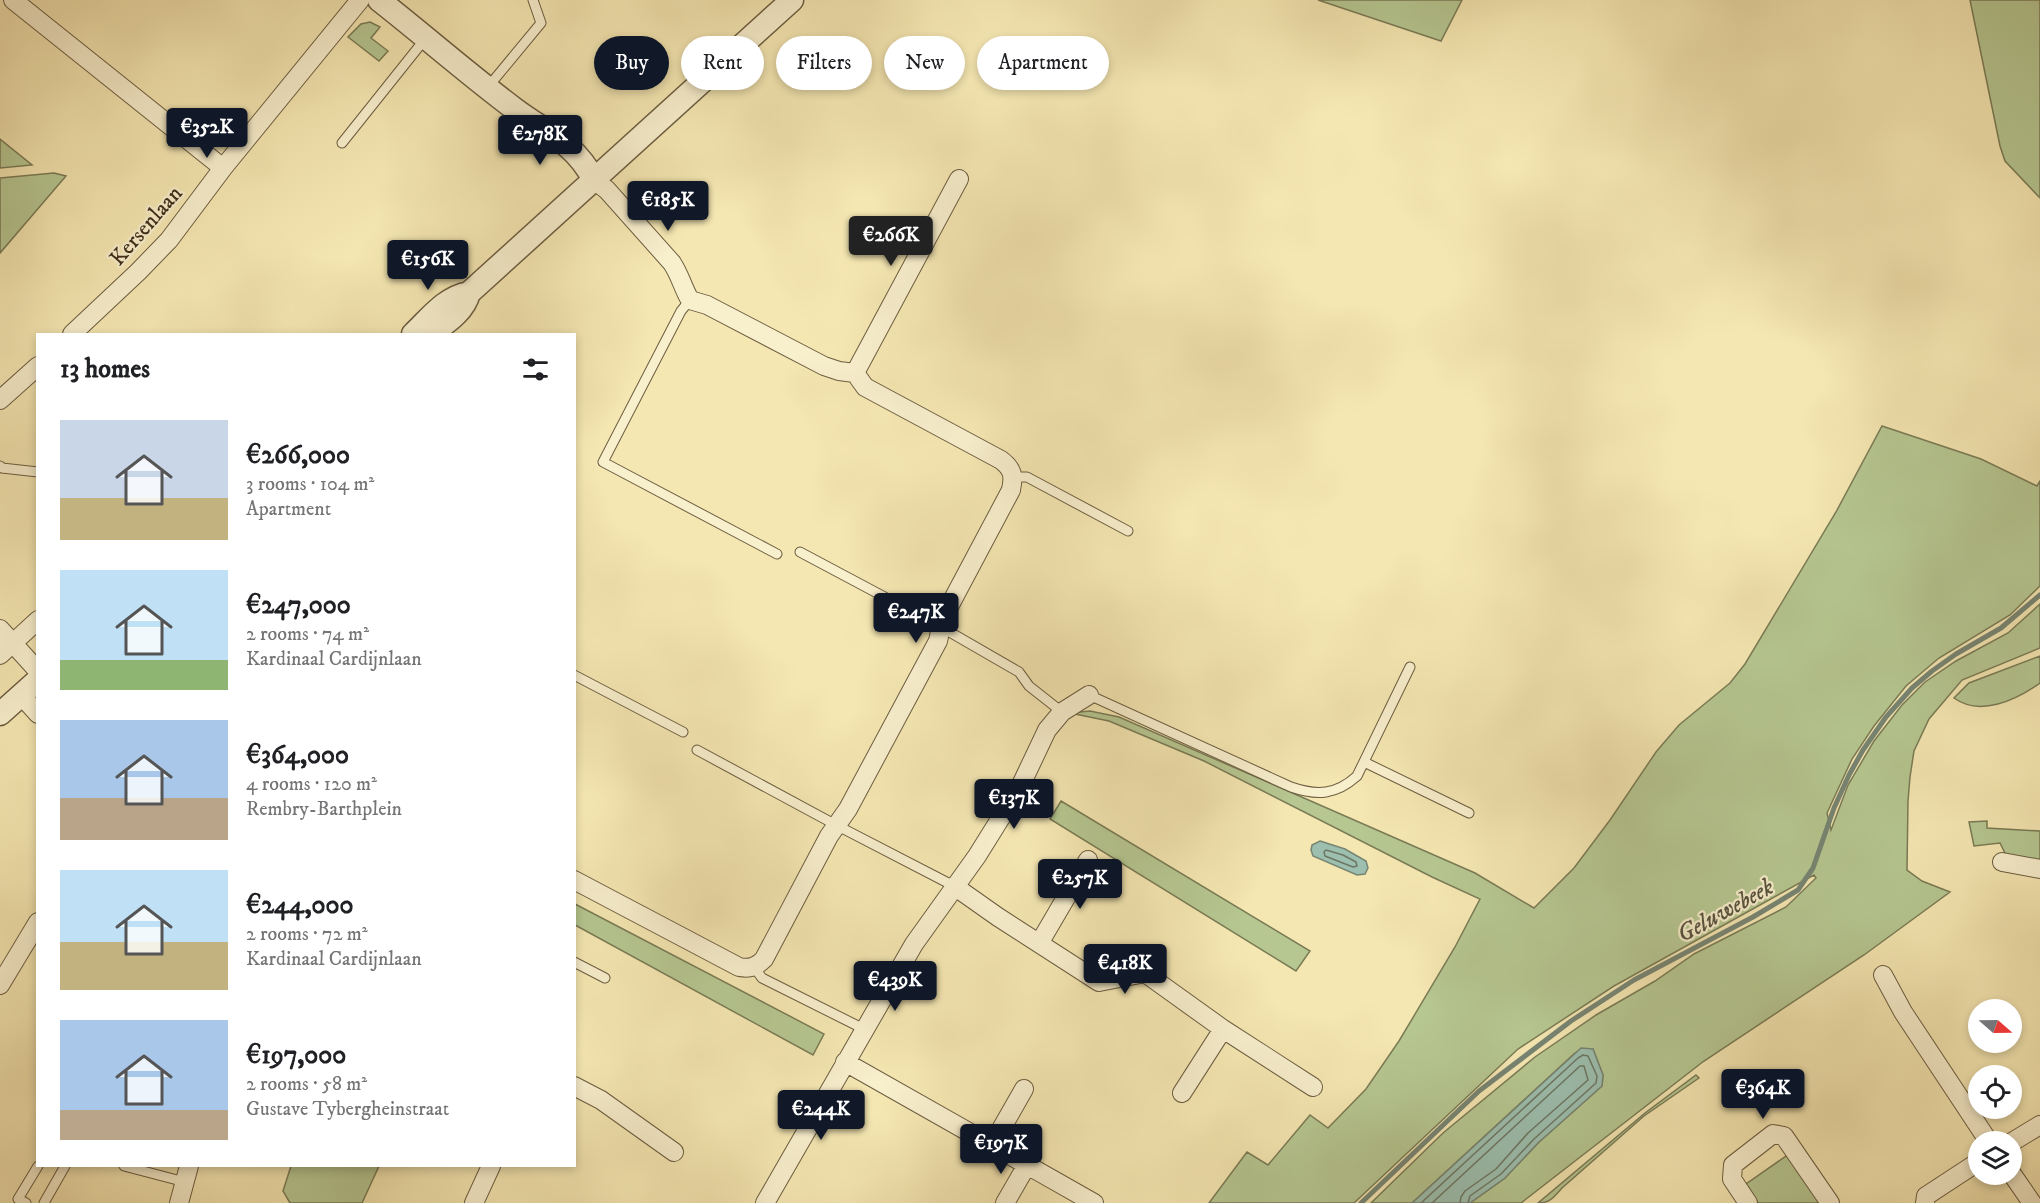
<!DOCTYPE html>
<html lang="en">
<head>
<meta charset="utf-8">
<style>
  :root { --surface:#fff; --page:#f6f6f6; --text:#202124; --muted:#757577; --accent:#111827 }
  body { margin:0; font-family:"IM FELL DW Pica",serif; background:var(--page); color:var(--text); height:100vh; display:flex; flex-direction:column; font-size:22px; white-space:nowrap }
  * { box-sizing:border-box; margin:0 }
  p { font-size:20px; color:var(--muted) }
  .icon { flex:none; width:33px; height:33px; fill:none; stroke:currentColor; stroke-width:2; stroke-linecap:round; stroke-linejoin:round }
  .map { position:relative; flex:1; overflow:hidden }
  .side { position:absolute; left:36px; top:333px; width:540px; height:834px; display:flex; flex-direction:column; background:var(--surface); border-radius:0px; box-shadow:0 3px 9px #0003 }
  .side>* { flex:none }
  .banner { position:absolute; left:594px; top:36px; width:570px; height:54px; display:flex; gap:12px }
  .needle { width:39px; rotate:110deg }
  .buttons { position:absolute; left:1968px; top:999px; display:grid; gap:12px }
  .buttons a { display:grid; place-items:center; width:54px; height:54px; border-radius:50%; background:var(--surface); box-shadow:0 3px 9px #0003; font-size:30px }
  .price { position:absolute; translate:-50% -51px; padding:0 14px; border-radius:6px; background:var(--accent); color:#fff; font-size:20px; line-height:39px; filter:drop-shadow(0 2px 3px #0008) }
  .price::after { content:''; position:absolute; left:50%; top:36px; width:18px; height:14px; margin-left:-9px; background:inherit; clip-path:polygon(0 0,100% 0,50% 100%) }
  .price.on { background:#222; color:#fff }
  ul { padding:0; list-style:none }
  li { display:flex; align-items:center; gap:18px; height:150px; padding:0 24px }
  li span { display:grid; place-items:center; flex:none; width:168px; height:120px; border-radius:0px; color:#555 }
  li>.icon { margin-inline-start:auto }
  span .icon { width:72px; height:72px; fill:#fffc; stroke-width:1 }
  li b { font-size:26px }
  h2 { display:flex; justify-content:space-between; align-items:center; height:72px; padding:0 24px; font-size:26px }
  .pill { padding:0 21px; border-radius:27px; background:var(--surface); box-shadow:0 3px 9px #0003; font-size:21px; line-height:54px }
  .pill.on { background:var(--accent); color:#fff }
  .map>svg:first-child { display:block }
  .green { fill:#b6c791; stroke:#7a7b56; stroke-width:1.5 }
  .water { fill:#9cbfaf; stroke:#778573; stroke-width:1.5 }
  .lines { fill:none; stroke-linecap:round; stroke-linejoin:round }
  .shore { stroke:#6e7764; stroke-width:1.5 }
  .stream { stroke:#778573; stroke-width:5 }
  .service-casing { stroke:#6c5d40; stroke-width:11 }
  .minor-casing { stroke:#6c5d40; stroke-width:20 }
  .tertiary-casing { stroke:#6c5d40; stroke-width:25 }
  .service { stroke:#f8efcd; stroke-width:9 }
  .minor { stroke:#f8efcd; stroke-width:18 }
  .tertiary { stroke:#f8efcd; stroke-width:22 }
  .labels { text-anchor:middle; stroke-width:4.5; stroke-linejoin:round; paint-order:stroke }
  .street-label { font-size:22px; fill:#3f2f1a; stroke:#f8efcd }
  .water-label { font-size:24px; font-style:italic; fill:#56533f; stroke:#f8efcd }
</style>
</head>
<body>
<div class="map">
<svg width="2040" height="1203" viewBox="0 0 2040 1203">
  <rect width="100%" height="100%" fill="#f5e7b2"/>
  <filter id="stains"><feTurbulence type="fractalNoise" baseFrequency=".00333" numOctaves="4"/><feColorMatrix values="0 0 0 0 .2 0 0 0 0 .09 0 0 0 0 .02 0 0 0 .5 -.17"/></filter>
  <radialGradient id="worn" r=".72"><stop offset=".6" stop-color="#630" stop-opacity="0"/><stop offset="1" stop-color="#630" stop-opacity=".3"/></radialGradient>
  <path class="green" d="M1318,0H1462L1441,41Z
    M1970,0H2040V198L2005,161L2000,146Z
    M370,22L380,27L371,38L388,51L379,61L348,37L361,24Z
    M0,139L32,165L0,168Z
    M54,173L66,176L0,253V178Z
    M1882,426L1981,459L2037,486L2040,481V586L2010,615L1939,658L1906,686L1874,726L1852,759L1827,813L1831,830L1848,785L1874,741L1902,705L1925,682L1956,661L2008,633L2040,604V648L1962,680L1929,719L1914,751L1910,777L1908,801L1907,870L1922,881L1950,892L1864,955L1704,1061L1521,1203H1470L1505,1178L1538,1143L1602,1086L1603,1075L1593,1049L1575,1053L1412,1203H1371L1443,1133L1535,1057L1596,1015L1655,981L1694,954L1786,907L1816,878L1814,875L1614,986L1518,1049L1354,1203H1209L1247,1152L1268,1165L1310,1115L1328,1128L1366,1089L1399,1041L1455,947L1480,899L1432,877L1204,761L1109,721L1070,713L1090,711L1119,717L1475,873L1534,908L1574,868L1610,820L1656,752L1679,725L1730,683L1745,664L1836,512Z
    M2040,656V683C2016,700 1980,717 1954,698L1969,683Z
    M1061,801L1310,951L1296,971L1050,819Z
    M1987,821V828L2040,831V862L2006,855L2000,843L1974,846L1969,822Z
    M575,904L824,1034L813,1055L575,925Z
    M1696,1075L1699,1078L1644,1116L1562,1188C1554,1197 1550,1203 1538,1203L1645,1113Z
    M1789,1154L1822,1203H1758L1746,1184Z
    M291,1166H379L362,1203H290L283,1191Z"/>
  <path class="water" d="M1320,841L1345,849L1366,861L1368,868L1365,874L1357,875L1313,856L1311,850L1312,845Z
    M1581,1048L1593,1049L1603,1075L1602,1086L1538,1143L1505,1178L1470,1203H1412Z"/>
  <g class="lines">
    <path class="shore" d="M1326,850L1343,855L1356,862L1357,866L1353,867L1325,856L1324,852Z
      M1421,1203L1578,1058L1583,1055L1588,1056L1597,1076L1596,1083L1534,1139L1501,1174L1470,1196L1468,1203
      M1432,1203L1580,1066H1584L1588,1080L1528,1133L1496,1169L1465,1191L1461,1197L1460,1203"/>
    <path class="stream" d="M1361,1203L1479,1091L1571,1021L1634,980L1753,917L1798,890L1813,868L1834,808L1849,775L1863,750L1886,717L1912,688L1932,671L1956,654L2001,628L2040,595"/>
    <g class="service-casing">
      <path id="service" d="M488,87L541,23L533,0
        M342,143L425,39
        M690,300L681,311L603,462L777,554
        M0,466L2,468L38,472
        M1014,477H1027L1128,531
        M800,552L941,627L1019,672L1029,686L1062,712
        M574,675L683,732
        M1089,695L1291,787C1317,796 1336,795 1357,776L1410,667
        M697,750L836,825L954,886
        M1364,762L1469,813
        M574,962L605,978
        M754,967L762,978L864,1029
        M124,1166L185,1182
        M26,1203L18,1199L38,1166
        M44,1203L65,1166"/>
    </g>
    <g class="minor-casing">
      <path id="minor" d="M13,0L223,168
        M72,334L138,272L169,240L223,168L360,0
        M855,373L959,179
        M0,400L38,366
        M0,629L38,671
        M0,655L38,620
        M21,695L38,714
        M2002,862L2040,869
        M574,880L739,967C750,969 756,967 764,959L829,836L848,809L938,641L943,618L1011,490C1014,476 1013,469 1001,460L865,387L855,373L839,371L824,366L707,305L690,300C683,288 680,275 672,263L607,190L594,180
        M954,886L998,917L1099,982L1145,973L1223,1029L1313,1087
        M1040,942L1088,860
        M1883,975L1903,1012L1989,1142
        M0,985L38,922
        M845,1062L1094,1203
        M574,1086L601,1100L674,1152
        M1182,1093L1223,1029
        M2012,1142L2040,1125
        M992,1145L1024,1089
        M2012,1174L2032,1203
        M179,1203L189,1166
        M474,1203L491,1166
        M765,1203L914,944L977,856L1020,787L1047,730L1062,712L1089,695
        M1005,1203L1027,1165
        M1748,1203L1732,1179L1733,1165L1773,1134L1784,1136L1830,1203
        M1925,1203L1926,1196L1978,1162"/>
    </g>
    <g class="tertiary-casing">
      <path id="tertiary" d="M379,0C425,36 469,75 516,110C547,133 575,143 594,180
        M413,334C429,319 445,297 469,293
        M431,334C446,323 464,312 469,293L792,0
        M0,714L38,680"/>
    </g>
    <use href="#service" class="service"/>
    <use href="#minor" class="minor"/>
    <use href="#tertiary" class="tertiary"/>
  </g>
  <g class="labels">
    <g class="street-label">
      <text transform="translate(145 225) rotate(-49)" y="8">Kersenlaan</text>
    </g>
    <g class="water-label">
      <text transform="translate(1725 910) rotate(-29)" y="8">Geluwebeek</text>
    </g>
  </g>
  <rect width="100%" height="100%" filter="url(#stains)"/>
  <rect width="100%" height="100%" fill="url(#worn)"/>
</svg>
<div class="buttons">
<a><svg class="needle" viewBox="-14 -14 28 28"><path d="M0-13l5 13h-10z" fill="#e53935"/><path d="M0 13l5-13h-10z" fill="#757577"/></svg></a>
<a><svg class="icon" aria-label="locate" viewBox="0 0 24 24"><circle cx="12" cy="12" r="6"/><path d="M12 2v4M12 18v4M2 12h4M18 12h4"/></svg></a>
<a><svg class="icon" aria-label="layers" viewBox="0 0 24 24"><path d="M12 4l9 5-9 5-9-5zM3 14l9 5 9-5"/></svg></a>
</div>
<b class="price" style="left:207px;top:159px">€352K</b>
<b class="price" style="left:540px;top:166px">€278K</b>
<b class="price" style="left:668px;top:232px">€185K</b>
<b class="price on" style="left:891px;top:267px">€266K</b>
<b class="price" style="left:428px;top:291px">€156K</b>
<b class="price" style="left:916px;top:644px">€247K</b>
<b class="price" style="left:1014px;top:830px">€137K</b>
<b class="price" style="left:1080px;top:910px">€257K</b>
<b class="price" style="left:1125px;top:995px">€418K</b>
<b class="price" style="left:895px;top:1012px">€439K</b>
<b class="price" style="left:1763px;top:1120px">€364K</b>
<b class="price" style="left:821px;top:1141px">€244K</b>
<b class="price" style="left:1001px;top:1175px">€197K</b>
<div class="banner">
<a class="pill on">Buy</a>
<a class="pill">Rent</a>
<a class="pill">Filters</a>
<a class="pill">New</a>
<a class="pill">Apartment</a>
</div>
<section class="side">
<h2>13 homes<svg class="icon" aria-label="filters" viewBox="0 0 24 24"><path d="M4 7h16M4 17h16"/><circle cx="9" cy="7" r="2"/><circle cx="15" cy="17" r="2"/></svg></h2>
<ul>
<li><span style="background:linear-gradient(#c9d6e8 65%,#c2b280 0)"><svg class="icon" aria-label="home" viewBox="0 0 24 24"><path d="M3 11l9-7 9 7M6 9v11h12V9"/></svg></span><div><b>€266,000</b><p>3 rooms · 104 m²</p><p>Apartment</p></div></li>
<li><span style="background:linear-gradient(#bfe0f5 75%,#8fb573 0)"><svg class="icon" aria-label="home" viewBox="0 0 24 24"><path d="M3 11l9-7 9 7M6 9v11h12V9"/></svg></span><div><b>€247,000</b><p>2 rooms · 74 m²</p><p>Kardinaal Cardijnlaan</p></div></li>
<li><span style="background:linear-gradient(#a9c7e8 65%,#b9a48a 0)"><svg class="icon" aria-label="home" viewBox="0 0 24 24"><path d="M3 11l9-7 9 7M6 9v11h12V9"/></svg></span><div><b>€364,000</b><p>4 rooms · 120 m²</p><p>Rembry-Barthplein</p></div></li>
<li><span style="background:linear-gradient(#bfe0f5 60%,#c2b280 0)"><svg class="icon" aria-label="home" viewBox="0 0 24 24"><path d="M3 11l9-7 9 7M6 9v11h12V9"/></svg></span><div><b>€244,000</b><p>2 rooms · 72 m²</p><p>Kardinaal Cardijnlaan</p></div></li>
<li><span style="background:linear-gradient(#a9c7e8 75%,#b9a48a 0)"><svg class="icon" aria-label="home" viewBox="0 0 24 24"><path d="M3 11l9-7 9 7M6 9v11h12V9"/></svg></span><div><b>€197,000</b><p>2 rooms · 58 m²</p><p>Gustave Tybergheinstraat</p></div></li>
</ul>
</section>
</div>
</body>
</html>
